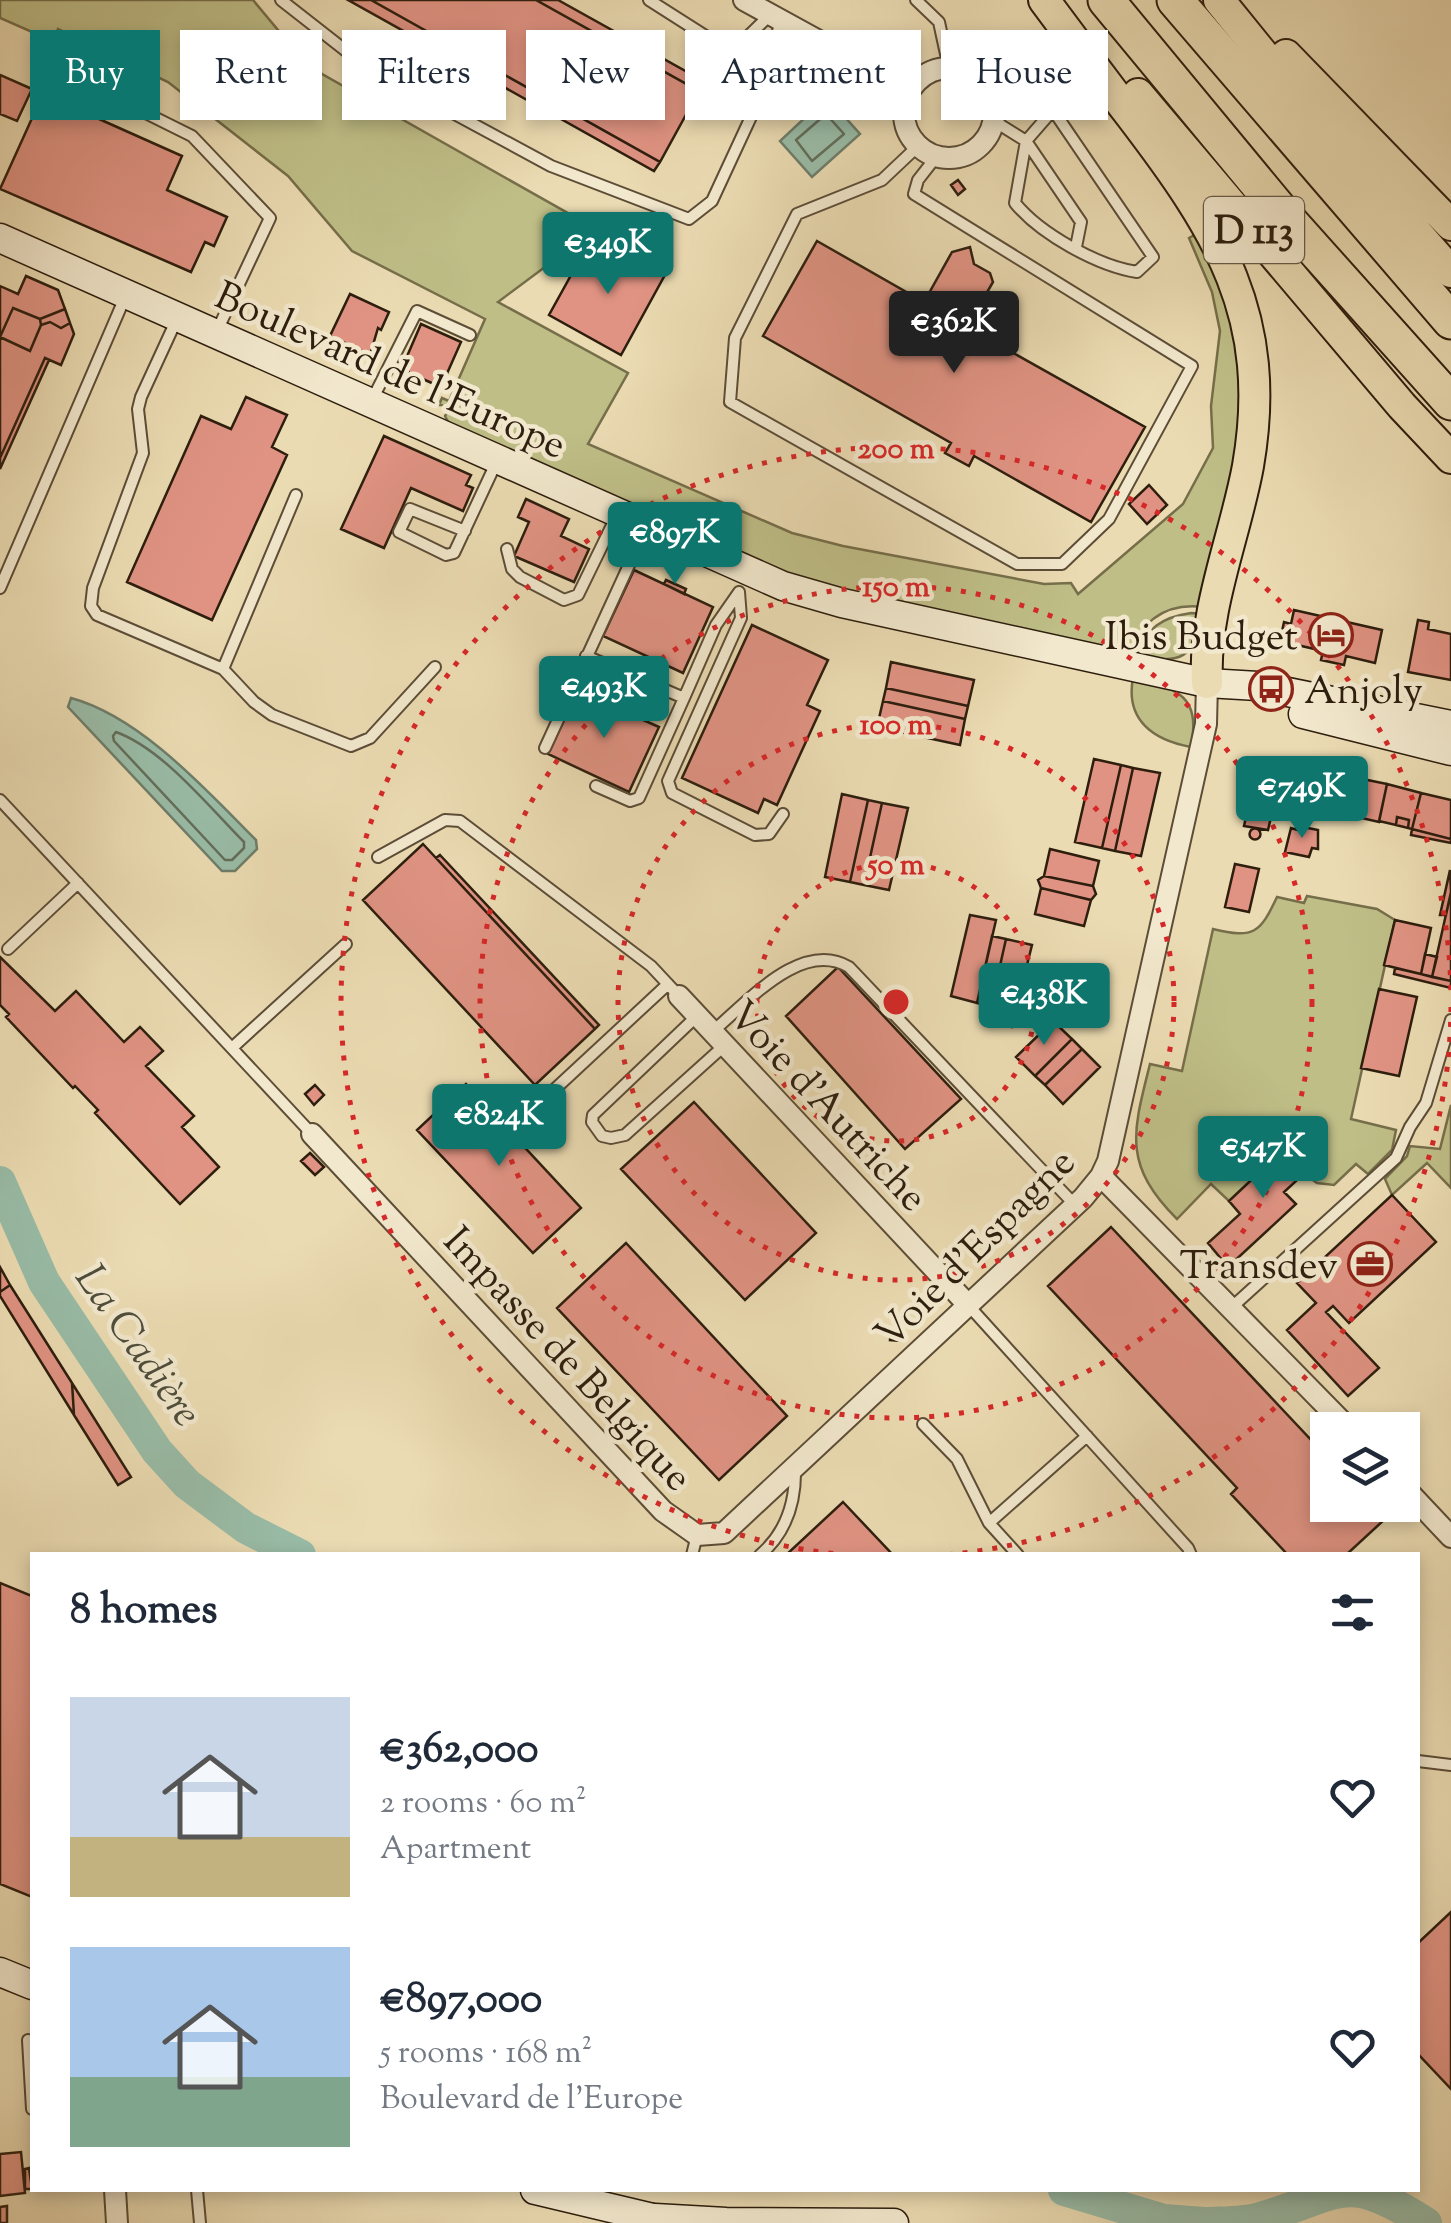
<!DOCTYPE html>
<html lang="en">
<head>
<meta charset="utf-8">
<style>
  :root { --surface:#fff; --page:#f6f6f7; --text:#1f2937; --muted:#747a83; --accent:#0f766e }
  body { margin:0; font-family:"Sorts Mill Goudy",serif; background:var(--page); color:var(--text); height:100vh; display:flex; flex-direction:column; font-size:38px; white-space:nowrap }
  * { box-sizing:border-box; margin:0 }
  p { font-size:32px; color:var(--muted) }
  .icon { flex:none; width:55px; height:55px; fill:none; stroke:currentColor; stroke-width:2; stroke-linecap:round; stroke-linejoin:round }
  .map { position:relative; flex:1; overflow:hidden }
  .side { position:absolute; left:30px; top:1552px; width:1390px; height:640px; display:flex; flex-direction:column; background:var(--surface); border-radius:0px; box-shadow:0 5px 15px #0003 }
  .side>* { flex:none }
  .guide { position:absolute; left:30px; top:30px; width:1392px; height:90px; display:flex; gap:20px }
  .controls { position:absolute; left:1310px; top:1412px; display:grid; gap:20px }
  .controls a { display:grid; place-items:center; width:110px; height:110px; border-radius:0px; background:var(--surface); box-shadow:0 5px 15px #0003; font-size:50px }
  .price { position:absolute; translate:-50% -85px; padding:0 22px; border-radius:10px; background:var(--accent); color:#fff; font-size:32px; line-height:65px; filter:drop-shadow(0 2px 5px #0008) }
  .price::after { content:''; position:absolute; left:50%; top:60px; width:30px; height:22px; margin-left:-15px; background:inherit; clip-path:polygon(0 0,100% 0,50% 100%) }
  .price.active { background:#222; color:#fff }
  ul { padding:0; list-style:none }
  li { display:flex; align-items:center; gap:30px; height:250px; padding:0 40px }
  li span { display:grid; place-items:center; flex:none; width:280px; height:200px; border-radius:0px; color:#555 }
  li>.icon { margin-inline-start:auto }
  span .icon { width:120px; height:120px; fill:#fffc; stroke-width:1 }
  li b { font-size:42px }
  h2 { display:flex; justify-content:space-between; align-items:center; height:120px; padding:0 40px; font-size:42px }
  .pill { padding:0 35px; border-radius:0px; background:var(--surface); box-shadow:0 5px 15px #0003; font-size:35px; line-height:90px }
  .pill.active { background:var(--accent); color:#fff }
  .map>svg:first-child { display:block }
  .green { fill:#bfbe87; stroke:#766e4a; stroke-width:2.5 }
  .water { fill:#99bca7; stroke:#6e7d6a; stroke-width:2.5 }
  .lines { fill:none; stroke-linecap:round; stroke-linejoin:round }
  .shore { stroke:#636d5a; stroke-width:2.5 }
  .river { stroke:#99bca7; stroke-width:32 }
  .building { fill:#e09383; stroke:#2d1e0e; stroke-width:2.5 }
  .lane-casing { stroke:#5c4d37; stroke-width:14 }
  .street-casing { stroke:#5c4d37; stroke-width:24 }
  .secondary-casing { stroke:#2d1e0e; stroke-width:31 }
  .primary-casing { stroke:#2d1e0e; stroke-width:34 }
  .highway-casing { stroke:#2d1e0e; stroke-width:39 }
  .lane { stroke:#f2e8cd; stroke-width:10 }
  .street { stroke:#f2e8cd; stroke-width:20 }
  .secondary { stroke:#f2e8cd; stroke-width:28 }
  .primary { stroke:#ebdbb2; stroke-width:30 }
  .highway { stroke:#ebdbb2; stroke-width:35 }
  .ring { fill:none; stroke:#d62828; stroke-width:5; stroke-dasharray:5 10 }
  .labels { text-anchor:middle; stroke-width:9; stroke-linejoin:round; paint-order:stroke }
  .shield { fill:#f2e8cd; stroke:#685b47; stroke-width:2.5 }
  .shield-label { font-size:38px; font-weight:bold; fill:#2d1e0e }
  .street-label { font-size:40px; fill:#2d1e0e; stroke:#f2e8cd }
  .poi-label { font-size:40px; fill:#2d1e0e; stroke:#f2e8cd; text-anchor:end }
  .water-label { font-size:42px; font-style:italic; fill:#4d4d3c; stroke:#f2e8cd }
  .centre { fill:#d62828; stroke:#f2e8cd; stroke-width:5 }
  .ring-label { font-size:30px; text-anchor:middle; font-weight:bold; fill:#d62828; stroke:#f2e8cd; stroke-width:9; stroke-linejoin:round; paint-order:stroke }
</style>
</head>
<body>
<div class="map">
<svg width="1451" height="2223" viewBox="0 0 1451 2223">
  <rect width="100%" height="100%" fill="#ebdbb2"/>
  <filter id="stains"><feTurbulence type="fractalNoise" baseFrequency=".002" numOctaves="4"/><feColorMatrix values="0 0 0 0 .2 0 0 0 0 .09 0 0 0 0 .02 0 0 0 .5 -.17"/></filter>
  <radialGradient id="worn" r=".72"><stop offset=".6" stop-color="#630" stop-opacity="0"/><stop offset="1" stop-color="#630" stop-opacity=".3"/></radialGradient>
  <path class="green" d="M0,0H253L308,66L596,229L498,302L628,373L588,444L792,533L843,546L1044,584L1071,583L1078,594L1183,504L1213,448L1211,406L1220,331L1212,292L1189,238L1200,232C1216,264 1242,335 1243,371C1244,452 1222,529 1204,607C1166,602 1142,620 1128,655L809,583L452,429L445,416L451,406L439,405L442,398L449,401L485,319L352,251L288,176L168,82L58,29L47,54L35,49L39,35L0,18Z
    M1191,613L1204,614C1193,659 1182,664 1137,656C1145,628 1163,617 1191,613Z
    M1133,678C1177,689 1201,694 1191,747C1153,740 1125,720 1133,678Z
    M1307,896L1377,909L1395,920L1351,1119L1396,1130L1392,1150L1368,1174L1356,1164L1334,1185L1317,1183L1306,1175L1319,1159L1263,1169L1229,1201L1211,1184L1177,1219C1122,1164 1133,1132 1150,1064L1182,1071L1213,929C1254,939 1260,933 1277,897L1304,903Z
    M1451,1105V1188L1427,1163L1392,1195L1385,1179L1407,1156L1410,1146L1440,1149Z"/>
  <path class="water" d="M827,97L860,134L812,177L780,141Z
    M71,698C141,717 206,790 256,840L257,849L235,871H222L68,707Z"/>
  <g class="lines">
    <path class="shore" d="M826,114L844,134L812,161L796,140Z
      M116,732C163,749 209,807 244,842V848L232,860H225L114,741L113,736Z"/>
    <path class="river" d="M0,1182L44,1282L157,1451L187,1484L246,1528L300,1555
      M1064,2190L1164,2220L1204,2223
      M1206,2223C1223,2222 1243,2223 1260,2218C1344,2194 1342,2170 1426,2223"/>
  </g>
  <path class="building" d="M348,0H371L660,162L654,171Z
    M371,0H536L699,91L660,162Z
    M536,0H558L705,82L699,91Z
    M0,75L32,89L17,121L0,114Z
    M50,79L88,97L81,111L43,94Z
    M43,94L182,156L167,190L227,217L214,246L205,242L191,272L0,189Z
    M958,180L965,189L958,195L951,185Z
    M607,240L666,273L621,355L549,315L580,259L592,266Z
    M817,241L924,302L952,252L970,247L974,264L990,273L993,282L967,327L1145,427L1091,522L974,456L969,466L945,453L951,443L763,336Z
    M26,276L58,290L65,309L40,319L13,308L0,337V286L18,294Z
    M350,294L389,312L381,330L378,328L370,355L330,336Z
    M13,308L40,319L41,325L30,351L0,337Z
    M65,309L70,323L61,328L50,322L41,325L40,319Z
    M50,322L61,328L70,323L74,334L61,365L45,358L0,458V337L30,351L41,325Z
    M421,324L461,342L441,387L409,373L405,361Z
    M45,358L49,360L0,469V458Z
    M246,397L287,415L272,447L287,455L212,620L127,582L201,416L231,429Z
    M384,436L471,475L466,485L473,488L463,511L411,488L384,548L341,529Z
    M1149,485L1167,505L1147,524L1129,504Z
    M526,499L569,519L561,536L589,549L574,582L514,556L529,522L518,517Z
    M634,570L713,607L683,673L603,636Z
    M666,580L686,589L684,594L664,584Z
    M1294,610L1382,630L1375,663L1346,656L1344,665L1321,660L1323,651L1280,641L1284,622L1291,624Z
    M1418,620L1429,622L1428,629L1451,634V680L1408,672Z
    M752,625L828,660L807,705L820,711L777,805L764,799L758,813L682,778Z
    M891,662L974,680L968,706L886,688Z
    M886,688L968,706L965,719L883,701Z
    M578,691L659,727L629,792L548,754Z
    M883,701L965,719L960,745L877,727Z
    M1094,759L1121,765L1102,848L1075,842Z
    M1121,765L1133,768L1115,851L1102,848Z
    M1299,766L1387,784L1379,822L1305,805L1309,789L1306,788Z
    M1133,768L1160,773L1141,856L1115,851Z
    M1254,783L1278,787L1268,830L1244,826Z
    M1387,784L1421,793L1412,829L1408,828L1409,820L1397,817L1396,825L1379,821Z
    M1421,793L1451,800V839L1412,829Z
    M842,794L868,800L850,882L825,877Z
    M868,800L882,803L864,885L850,882Z
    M882,803L908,808L889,890L864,885Z
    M1397,817L1409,820L1408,828L1396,825Z
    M1298,826L1318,830V849L1312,848L1309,857L1285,852L1291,828L1298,830Z
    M1249.5 834a5.5 5.5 0 1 1 11 0a5.5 5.5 0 1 1-11 0Z
    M1412,829L1451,839V843L1411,835Z
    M423,844L595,1029L535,1085L363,900Z
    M1050,849L1099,861L1093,886L1044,876Z
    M440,855L599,1025L595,1029L436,858Z
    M1235,864L1259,869L1249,912L1225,907Z
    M1450,870L1451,892L1446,915H1440Z
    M1044,876L1093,886L1096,894L1091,900L1041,888L1038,880Z
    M1041,888L1091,900L1084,926L1035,914Z
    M1451,892V981L1432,977Z
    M970,915L996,920L977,1003L951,996Z
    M1395,920L1431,928L1421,974L1384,965Z
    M992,936L1006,939L991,1006L977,1003Z
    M1006,939L1032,945L1019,997L1031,1008L1012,1027L991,1006Z
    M1425,954L1437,957L1432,977L1421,974Z
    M0,957L55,1011L76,991L124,1042L140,1027L163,1051L146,1066L194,1116L182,1127L219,1167L180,1204L95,1113L98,1110L75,1086L73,1088L6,1017L9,1014L0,1005Z
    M838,967L961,1099L905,1149L786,1016Z
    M1395,968L1451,981V988L1394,974Z
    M1379,989L1417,997L1399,1076L1361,1068Z
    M1053,1021L1072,1039L1035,1076L1016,1057Z
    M1072,1039L1082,1049L1045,1085L1035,1076Z
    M1082,1049L1100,1067L1063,1104L1045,1085Z
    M466,1084L581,1208L533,1253L417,1130Z
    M315,1085L324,1095L314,1105L305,1094Z
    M694,1102L816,1233L745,1300L621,1169Z
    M1298,1136L1320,1159L1284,1192L1296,1204L1228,1267L1208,1243L1240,1214L1229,1201Z
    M310,1153L324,1167L315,1175L301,1161Z
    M1392,1195L1436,1242L1349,1323L1333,1306L1326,1312L1379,1368L1348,1396L1287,1330L1316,1303L1297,1283Z
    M1111,1227L1328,1458V1505H1371L1385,1519L1346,1555H1288L1231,1494L1237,1488L1048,1286Z
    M626,1243L787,1416L719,1480L557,1308Z
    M0,1267L10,1285L0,1292Z
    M10,1285L72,1383L74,1415L0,1296V1292Z
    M891,1329L902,1330L901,1341L890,1340Z
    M72,1383L131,1477L118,1485L74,1415Z
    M843,1502L893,1555H786Z
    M0,1583L32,1596V1897L0,1884Z
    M1451,1912V2089L1418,2054V1943Z
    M21,2152L25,2193L0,2196V2154Z
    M29,2168L32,2189H25V2169Z
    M7,2206V2223H0V2207Z"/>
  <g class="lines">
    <g class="lane-casing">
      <path id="lane" d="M281,0L364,65L551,166L689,219L712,201L756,106L781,21
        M649,0L718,44L742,42L770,15
        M916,0L939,22L949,68
        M67,74L192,136L270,218L216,333
        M1031,82L1053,110
        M994,121L1026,141L1015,203C1040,234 1098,266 1137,272L1153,257L1053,110L1026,141L1081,222L1076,247
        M918,146L882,180L797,214L735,338L730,402L1017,564H1062L1109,519L1192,366L914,194L918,180L936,157
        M176,321L141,397L138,409L143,453L93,588L91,606L97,615L223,669L296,495
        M371,402L417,311L470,335
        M465,531L410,509L399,532L446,555L454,553L497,461
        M507,549L512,569L520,577L564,600L578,595L617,515
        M0,588L126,295
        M739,592L741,618L668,781L672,793L755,835L769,834L783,814
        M586,656L684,698L716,625L739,592
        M223,669L254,702L272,715L351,746L370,738L435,667
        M545,748L646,528
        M596,786L630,801L639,798L684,698
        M0,800L312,1134
        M378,857L445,820L460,821L651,966L679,996
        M8,949L78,883
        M697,1016L593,1115L592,1122L602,1136L611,1138L625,1135L725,1045
        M713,1031C748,1002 801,939 849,967L1075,1205
        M233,1047L346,944
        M555,1089L668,984
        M969,1306L1188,1548L1191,1555
        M1231,1308L1396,1158L1410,1127L1426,1103L1451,1020
        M923,1424L957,1459L989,1523
        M692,1555L697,1535
        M760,1555C787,1532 796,1501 795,1467
        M1018,1555L989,1523L1087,1436
        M1418,1761L1451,1765
        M28,2040L32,2109
        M197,2190L200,2223"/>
    </g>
    <g class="street-casing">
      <path id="street" d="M744,0L910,91
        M904 113a45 45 0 1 1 90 0a45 45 0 1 1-90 0Z
        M679,996L969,1306
        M312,1134L663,1511L697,1535L724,1533L1083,1198L1101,1176L1108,1161L1206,724L1207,683
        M1101,1176L1350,1430
        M1402,1485L1451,1537
        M115,2190L117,2223"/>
    </g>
    <g class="secondary-casing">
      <path id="secondary" d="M0,238L783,586L842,603L1207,683L1258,686L1451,725
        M1303,714L1451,751
        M0,1972L32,1985
        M535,2190L670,2222
        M655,2218L726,2222L894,2223"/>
    </g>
    <g class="primary-casing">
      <path id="primary" d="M1044,0C1073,39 1102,78 1131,116C1218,230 1274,316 1248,466C1235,537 1203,610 1207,683
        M1219,0L1296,95L1451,272
        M1286,55L1451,225
        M1138,94L1402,406L1451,458"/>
    </g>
    <g class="highway-casing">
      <path id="highway" d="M1106,0L1288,220L1451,402
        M1175,0L1451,321"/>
    </g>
    <use href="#lane" class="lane"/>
    <use href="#street" class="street"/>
    <use href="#secondary" class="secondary"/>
    <use href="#primary" class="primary"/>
    <use href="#highway" class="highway"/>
  </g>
  <g class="ring">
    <circle cx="896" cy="1002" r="139"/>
    <circle cx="896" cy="1002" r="278"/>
    <circle cx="896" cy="1002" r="416"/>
    <path d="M1451 1007A555 555 0 0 1 944 1555M848 1555A555 555 0 1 1 1451 997"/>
  </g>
  <defs>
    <g id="hotel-ring" transform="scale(2.25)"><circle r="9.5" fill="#f2e8cd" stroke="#8f2418" stroke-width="1.5"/><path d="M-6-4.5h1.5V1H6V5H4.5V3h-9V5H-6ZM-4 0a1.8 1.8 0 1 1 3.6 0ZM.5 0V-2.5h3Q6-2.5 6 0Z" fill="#8f2418"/></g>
    <g id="bus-ring" transform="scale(2.25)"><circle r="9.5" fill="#f2e8cd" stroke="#8f2418" stroke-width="1.5"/><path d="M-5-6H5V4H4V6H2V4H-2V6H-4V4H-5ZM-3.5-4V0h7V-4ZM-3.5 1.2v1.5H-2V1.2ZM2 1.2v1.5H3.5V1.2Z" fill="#8f2418"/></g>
    <g id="office-ring" transform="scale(2.25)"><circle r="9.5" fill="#f2e8cd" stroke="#8f2418" stroke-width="1.5"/><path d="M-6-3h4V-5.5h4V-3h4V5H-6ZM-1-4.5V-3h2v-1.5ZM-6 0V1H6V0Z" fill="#8f2418"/></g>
  </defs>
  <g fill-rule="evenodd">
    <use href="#hotel-ring" x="1331" y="635"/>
    <use href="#bus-ring" x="1271" y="689"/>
    <use href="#office-ring" x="1370" y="1264"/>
  </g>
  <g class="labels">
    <rect class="shield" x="1204" y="197" width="100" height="66" rx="8"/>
    <g class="shield-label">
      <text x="1254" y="243">D 113</text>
    </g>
    <g class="street-label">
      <text transform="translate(391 369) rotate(24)" y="14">Boulevard de l'Europe</text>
      <text transform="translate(829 1105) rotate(47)" y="14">Voie d'Autriche</text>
      <text transform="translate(974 1247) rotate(-45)" y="14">Voie d'Espagne</text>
      <text transform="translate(569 1358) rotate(47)" y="14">Impasse de Belgique</text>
    </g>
    <g class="poi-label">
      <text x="1298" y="649">Ibis Budget</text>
      <text x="1304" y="703" text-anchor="start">Anjoly</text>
      <text x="1338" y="1278">Transdev</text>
    </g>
    <g class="water-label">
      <text transform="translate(140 1344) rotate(55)" y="15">La Cadière</text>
    </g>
  </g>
  <circle cx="896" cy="1002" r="15" class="centre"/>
  <g class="ring-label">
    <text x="896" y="458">200 m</text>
    <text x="896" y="596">150 m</text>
    <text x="896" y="734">100 m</text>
    <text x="896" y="874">50 m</text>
  </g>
  <rect width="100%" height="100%" filter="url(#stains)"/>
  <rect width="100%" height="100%" fill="url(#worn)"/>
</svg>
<div class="controls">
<a><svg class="icon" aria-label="layers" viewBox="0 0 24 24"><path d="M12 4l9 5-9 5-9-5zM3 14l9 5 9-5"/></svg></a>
</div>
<b class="price" style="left:608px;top:297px">€349K</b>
<b class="price active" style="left:954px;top:376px">€362K</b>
<b class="price" style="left:675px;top:587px">€897K</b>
<b class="price" style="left:604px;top:741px">€493K</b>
<b class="price" style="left:1302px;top:841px">€749K</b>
<b class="price" style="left:1044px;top:1048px">€438K</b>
<b class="price" style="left:499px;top:1169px">€824K</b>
<b class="price" style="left:1263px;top:1201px">€547K</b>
<div class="guide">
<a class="pill active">Buy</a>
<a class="pill">Rent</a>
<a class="pill">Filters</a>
<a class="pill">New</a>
<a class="pill">Apartment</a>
<a class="pill">House</a>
</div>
<section class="side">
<h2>8 homes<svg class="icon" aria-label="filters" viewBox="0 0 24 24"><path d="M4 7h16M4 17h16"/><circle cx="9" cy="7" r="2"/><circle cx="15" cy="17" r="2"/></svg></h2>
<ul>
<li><span style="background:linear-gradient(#c9d6e8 70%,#c2b280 0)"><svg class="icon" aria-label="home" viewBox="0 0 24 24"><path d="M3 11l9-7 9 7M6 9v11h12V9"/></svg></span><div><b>€362,000</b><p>2 rooms · 60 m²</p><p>Apartment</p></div><svg class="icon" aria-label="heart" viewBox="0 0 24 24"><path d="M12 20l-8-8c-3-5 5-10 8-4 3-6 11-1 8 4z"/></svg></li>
<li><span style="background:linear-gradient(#a9c7e8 65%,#7fa58c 0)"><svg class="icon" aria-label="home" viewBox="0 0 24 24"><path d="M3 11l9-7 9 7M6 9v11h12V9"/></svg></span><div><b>€897,000</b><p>5 rooms · 168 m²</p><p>Boulevard de l'Europe</p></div><svg class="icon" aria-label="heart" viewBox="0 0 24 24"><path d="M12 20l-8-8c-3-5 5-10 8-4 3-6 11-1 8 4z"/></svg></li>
</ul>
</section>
</div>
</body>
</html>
